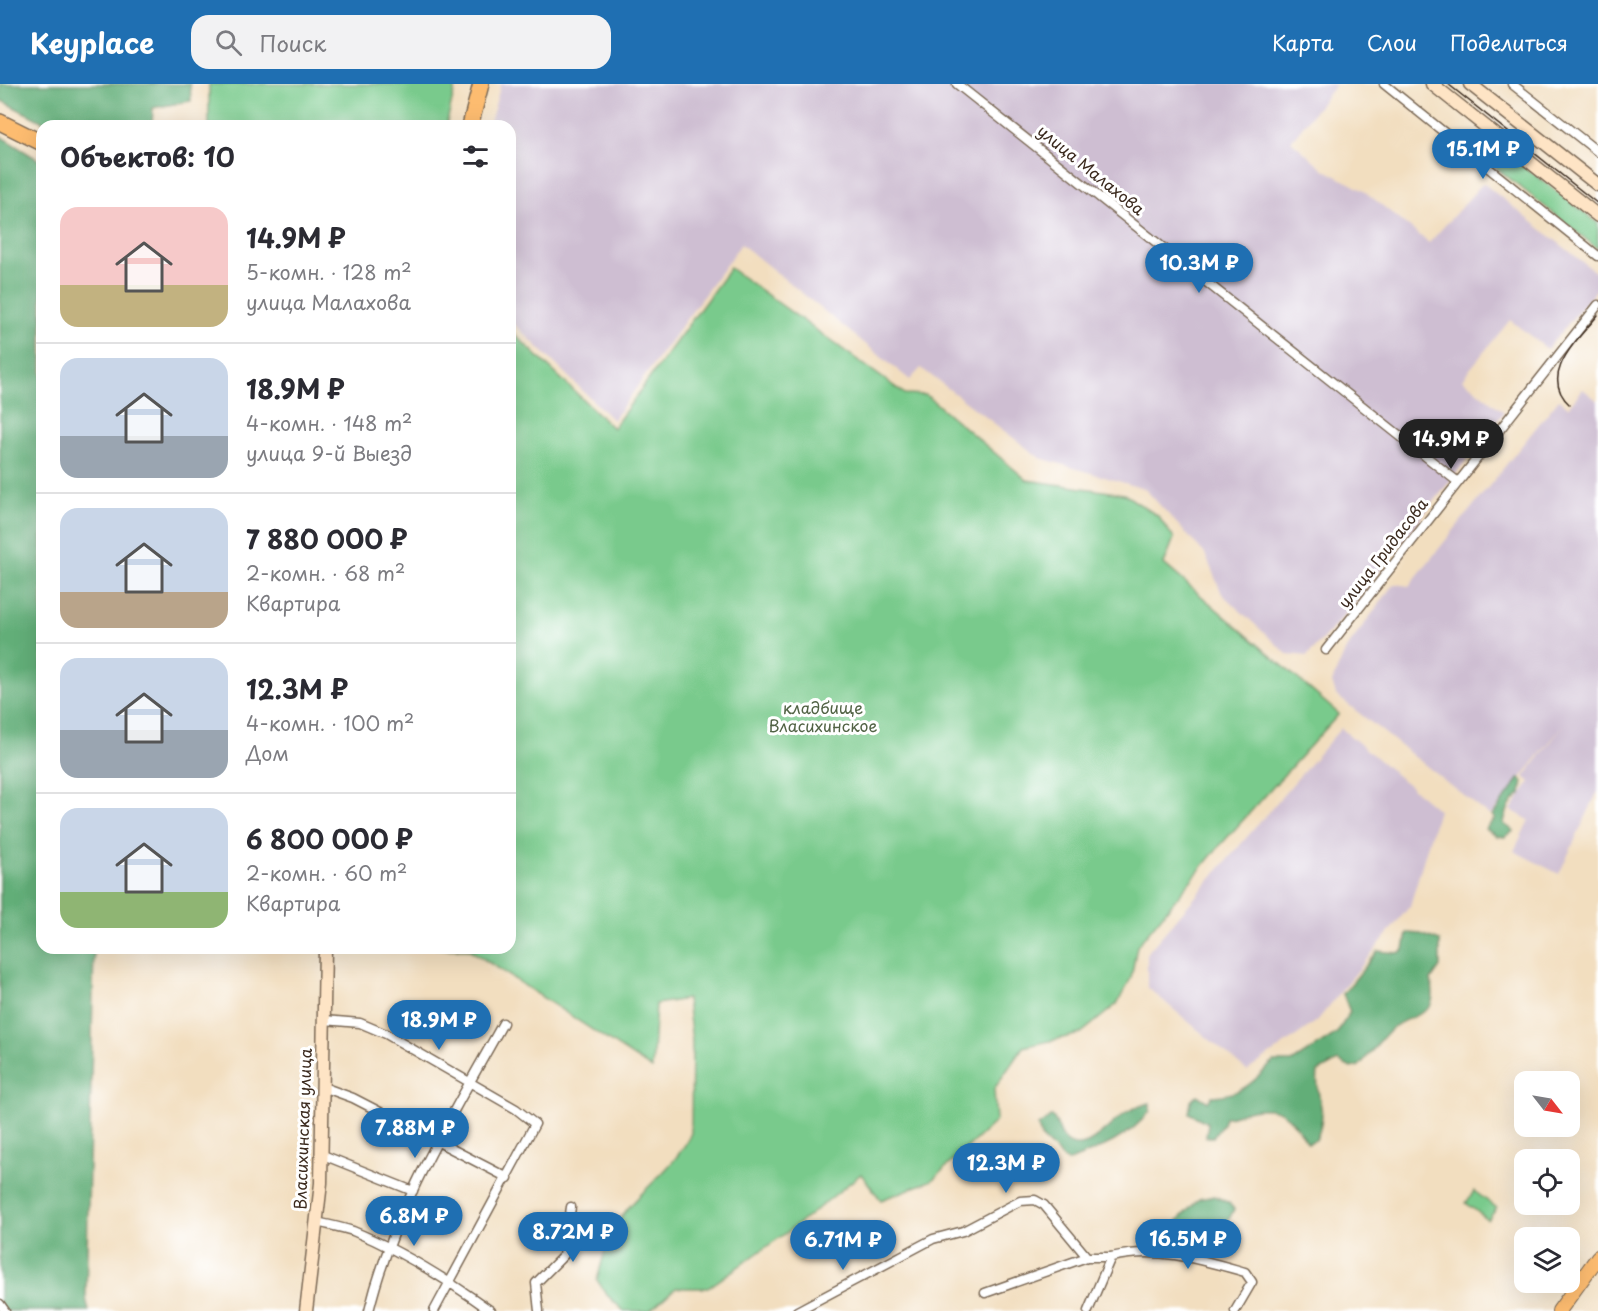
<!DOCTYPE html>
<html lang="ru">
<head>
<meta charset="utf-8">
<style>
  :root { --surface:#fff; --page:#f2f2f3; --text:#2b2b33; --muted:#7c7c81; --line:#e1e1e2; --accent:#1f6fb2 }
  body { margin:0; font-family:"Playpen Sans",sans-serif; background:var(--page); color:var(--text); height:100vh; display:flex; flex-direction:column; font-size:22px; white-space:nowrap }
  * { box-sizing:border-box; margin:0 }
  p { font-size:20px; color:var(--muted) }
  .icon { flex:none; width:33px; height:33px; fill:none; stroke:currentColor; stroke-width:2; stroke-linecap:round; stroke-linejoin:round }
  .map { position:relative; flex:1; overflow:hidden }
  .panel { position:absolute; left:36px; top:36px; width:480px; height:834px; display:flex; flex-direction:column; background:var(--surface); border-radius:18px; box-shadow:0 6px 24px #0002 }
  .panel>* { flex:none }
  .needle { width:39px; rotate:121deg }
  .controls { position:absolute; left:1514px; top:987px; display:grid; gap:12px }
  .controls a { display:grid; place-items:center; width:66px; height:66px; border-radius:12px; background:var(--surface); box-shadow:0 6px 24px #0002; font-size:30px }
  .price { position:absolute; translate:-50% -51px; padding:0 14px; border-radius:21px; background:var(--accent); color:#fff; font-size:20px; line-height:39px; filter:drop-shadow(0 2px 3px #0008) }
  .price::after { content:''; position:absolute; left:50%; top:36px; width:18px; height:14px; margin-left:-9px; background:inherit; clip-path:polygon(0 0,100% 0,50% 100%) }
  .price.active { background:#222; color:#fff }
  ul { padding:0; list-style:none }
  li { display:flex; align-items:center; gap:18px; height:150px; padding:0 24px }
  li+li { border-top:2px solid var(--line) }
  li span { display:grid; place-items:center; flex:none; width:168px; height:120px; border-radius:18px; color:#555 }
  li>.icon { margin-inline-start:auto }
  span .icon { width:72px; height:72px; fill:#fffc; stroke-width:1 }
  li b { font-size:26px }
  h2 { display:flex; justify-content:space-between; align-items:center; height:72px; padding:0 24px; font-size:26px }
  header { display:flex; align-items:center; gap:36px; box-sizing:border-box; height:84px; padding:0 30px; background:var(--accent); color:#fff }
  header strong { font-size:28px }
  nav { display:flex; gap:33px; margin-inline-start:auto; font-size:21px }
  .search { width:420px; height:54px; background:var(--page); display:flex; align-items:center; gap:15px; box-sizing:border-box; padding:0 21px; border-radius:18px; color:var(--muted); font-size:22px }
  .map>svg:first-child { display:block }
  .industrial { fill:#cebed2 }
  .green { fill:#79ca8c; stroke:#5a7a55; stroke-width:1.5 }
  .forest { fill:#62ae78; stroke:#4e6c4b; stroke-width:1.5 }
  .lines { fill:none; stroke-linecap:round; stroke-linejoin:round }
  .street-casing { stroke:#7b6956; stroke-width:11 }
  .secondary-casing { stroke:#7b6956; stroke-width:15 }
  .primary-casing { stroke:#7b6956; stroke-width:16 }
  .highway-casing { stroke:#7b6956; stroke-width:18 }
  .street { stroke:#fff; stroke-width:8 }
  .secondary { stroke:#fee4c5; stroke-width:12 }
  .primary { stroke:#fdbc6f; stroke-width:14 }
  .highway { stroke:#fdbc6f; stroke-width:15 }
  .tram { stroke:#3b2a1e; stroke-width:1.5 }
  .labels { text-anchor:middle; stroke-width:6; stroke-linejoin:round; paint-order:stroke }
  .street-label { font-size:16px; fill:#3b2a1e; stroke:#fff }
  .park-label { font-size:16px; fill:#516244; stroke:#fff }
</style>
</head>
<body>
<header>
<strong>Keyplace</strong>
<div class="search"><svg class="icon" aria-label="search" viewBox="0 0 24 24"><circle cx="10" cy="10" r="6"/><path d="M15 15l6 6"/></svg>Поиск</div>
<nav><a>Карта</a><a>Слои</a><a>Поделиться</a></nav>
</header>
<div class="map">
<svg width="1598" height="1227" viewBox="0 0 1598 1227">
  <rect width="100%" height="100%" fill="#fff"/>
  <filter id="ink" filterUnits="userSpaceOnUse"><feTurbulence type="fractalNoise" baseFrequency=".0167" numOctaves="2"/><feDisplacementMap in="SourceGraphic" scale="12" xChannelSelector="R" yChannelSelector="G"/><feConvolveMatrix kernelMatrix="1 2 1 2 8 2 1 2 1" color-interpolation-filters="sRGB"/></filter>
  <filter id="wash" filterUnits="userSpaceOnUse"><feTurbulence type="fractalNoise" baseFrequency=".008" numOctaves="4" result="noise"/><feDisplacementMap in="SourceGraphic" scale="24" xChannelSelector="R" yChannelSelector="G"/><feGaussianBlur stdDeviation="1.35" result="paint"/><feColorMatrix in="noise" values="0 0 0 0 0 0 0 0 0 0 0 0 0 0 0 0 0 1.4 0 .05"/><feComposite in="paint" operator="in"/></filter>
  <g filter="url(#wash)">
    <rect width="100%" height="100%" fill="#f2debf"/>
    <path class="industrial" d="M501,0H1336L1291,57L1325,86L1364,107L1429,159L1483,99L1598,190V204L1547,265L1510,236L1462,295L1504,328L1351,524L1307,572L1287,570L1222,510L1205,470L1145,405L1040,374L921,284L910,296L741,160L613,336L510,236V42H489Z
      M1583,305L1598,317V707L1559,790L1514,767L1529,736L1511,726L1530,698L1524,693L1566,638L1490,732L1336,611L1332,598L1346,565L1394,500L1409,502L1559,315L1568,323Z
      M1341,644L1438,726L1410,822L1317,937L1247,987L1147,903V869Z"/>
    <path class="green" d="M209,0H456L446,42H209Z
      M1494,61L1515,80L1520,79L1598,139V165L1484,74Z
      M730,184L905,310L926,311L1027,396L1124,410L1158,432L1174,454L1164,480L1339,630L1216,766L1137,862L1131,894L1117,920L1080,950L1023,963L994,1005L996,1037L932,1096L881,1116L861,1090L796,1142L708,1204H676L649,1227H624L607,1211L597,1196C602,1180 605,1161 612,1147C632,1110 675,1087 691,1049L692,958L687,915L656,920L652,985L470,866L435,864H510V246L613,344Z
      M1474,1107L1497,1124L1488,1136L1466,1119Z"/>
    <path class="forest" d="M0,0H190L191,17L153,24L152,42H51L0,16Z
      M0,52L42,78V864H94L86,1214L89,1227H0Z
      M1520,694L1523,698L1521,710C1512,715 1505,729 1504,740L1514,747L1505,753L1496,752L1485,745L1495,735L1492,732Z
      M1407,849L1421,850L1440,857V883L1431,896C1441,937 1411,926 1390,946C1379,957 1370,970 1359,982L1351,984L1338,977L1318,988C1314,1018 1330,1023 1316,1056L1308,1059C1292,1036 1284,1020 1252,1026C1241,1028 1238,1032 1225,1033L1223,1040L1213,1053H1206L1208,1039L1189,1029L1191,1017L1197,1011L1208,1018L1212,1012C1243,1011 1252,999 1273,978H1292L1317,962L1337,949L1350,928L1343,910L1378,867L1398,869L1404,866Z
      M1150,1019V1027C1128,1055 1099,1065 1067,1078L1041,1053L1038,1042L1052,1032C1059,1039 1058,1049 1065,1056C1085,1074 1108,1041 1124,1030C1132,1024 1140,1022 1150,1019Z
      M1215,1112L1229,1119L1234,1125L1221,1152L1209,1160L1203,1158L1202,1151L1177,1137L1199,1115Z"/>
  </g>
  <g filter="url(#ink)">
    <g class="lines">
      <g class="street-casing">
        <path id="street" d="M957,0L1458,398
          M1384,0L1598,172
          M1512,0L1598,68
          M1326,566L1598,221
          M324,936L360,939L386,950L516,1025L535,1040L434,1227
          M323,1003L353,1014L508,1094
          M323,1071L413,1107
          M317,1138C329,1141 341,1143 353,1147C402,1167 448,1196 491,1227
          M1111,1173C1158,1162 1199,1175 1245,1188L1252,1198L1235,1227
          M985,1209L1087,1173H1111L1088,1227
          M0,1220L5,1227
          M369,1227C394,1124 452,1031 503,939
          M539,1227L536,1199L564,1171L571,1123
          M797,1227L933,1155L963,1147L1020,1117L1035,1116L1044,1121L1087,1173"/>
      </g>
      <g class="secondary-casing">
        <path id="secondary" d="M1432,0L1598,132
          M1470,0L1598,101
          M306,1227L321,1099L325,864"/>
      </g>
      <g class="primary-casing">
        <path id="primary" d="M1559,1227L1598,1173"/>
      </g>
      <g class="highway-casing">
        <path id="highway" d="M0,38L42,59
          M470,42L481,0"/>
      </g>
      <use href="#street" class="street"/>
      <use href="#secondary" class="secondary"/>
      <use href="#primary" class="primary"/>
      <use href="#highway" class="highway"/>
      <path class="tram" d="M1448,0L1598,120
        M1570,321C1537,291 1578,256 1598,231"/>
    </g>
  </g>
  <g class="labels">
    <g class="street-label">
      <text transform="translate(1091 86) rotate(39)" y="6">улица Малахова</text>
      <text transform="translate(1383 469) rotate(-52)" y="6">улица Гридасова</text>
      <text transform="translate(303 1045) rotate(-88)" y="6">Власихинская улица</text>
    </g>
    <g class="park-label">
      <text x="823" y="630">кладбище<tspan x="823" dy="18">Власихинское</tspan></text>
    </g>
  </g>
</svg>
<div class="controls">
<a><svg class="needle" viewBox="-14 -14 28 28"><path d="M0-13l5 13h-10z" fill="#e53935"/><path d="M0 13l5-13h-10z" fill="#7c7c81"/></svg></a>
<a><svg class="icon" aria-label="locate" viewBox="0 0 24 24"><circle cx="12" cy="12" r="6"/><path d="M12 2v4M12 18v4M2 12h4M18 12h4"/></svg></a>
<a><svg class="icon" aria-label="layers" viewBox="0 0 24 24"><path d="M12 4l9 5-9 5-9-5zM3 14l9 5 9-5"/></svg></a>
</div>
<b class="price" style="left:1483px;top:96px">15.1M ₽</b>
<b class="price" style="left:1199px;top:210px">10.3M ₽</b>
<b class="price active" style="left:1451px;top:386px">14.9M ₽</b>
<b class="price" style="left:439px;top:967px">18.9M ₽</b>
<b class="price" style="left:415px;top:1075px">7.88M ₽</b>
<b class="price" style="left:1006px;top:1110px">12.3M ₽</b>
<b class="price" style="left:414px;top:1163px">6.8M ₽</b>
<b class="price" style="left:573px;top:1179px">8.72M ₽</b>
<b class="price" style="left:1188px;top:1186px">16.5M ₽</b>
<b class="price" style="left:843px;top:1187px">6.71M ₽</b>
<section class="panel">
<h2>Объектов: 10<svg class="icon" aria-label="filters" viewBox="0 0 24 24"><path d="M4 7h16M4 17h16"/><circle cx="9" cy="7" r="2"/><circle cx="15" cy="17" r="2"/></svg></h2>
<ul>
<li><span style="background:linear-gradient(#f6c9c9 65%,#c2b280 0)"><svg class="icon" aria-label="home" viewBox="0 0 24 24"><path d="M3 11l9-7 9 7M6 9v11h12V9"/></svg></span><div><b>14.9M ₽</b><p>5-комн. · 128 m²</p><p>улица Малахова</p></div></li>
<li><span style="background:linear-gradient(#c9d6e8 65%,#9aa5b1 0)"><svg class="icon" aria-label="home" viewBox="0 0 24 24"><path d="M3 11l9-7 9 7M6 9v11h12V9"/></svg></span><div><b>18.9M ₽</b><p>4-комн. · 148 m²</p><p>улица 9-й Выезд</p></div></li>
<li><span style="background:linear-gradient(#c9d6e8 70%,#b9a48a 0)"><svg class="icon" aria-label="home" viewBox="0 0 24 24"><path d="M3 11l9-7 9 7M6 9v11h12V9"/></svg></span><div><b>7 880 000 ₽</b><p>2-комн. · 68 m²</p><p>Квартира</p></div></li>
<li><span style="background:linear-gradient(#c9d6e8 60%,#9aa5b1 0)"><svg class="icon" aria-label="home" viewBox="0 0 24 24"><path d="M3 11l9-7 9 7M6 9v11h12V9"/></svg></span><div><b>12.3M ₽</b><p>4-комн. · 100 m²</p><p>Дом</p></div></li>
<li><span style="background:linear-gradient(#c9d6e8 70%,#8fb573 0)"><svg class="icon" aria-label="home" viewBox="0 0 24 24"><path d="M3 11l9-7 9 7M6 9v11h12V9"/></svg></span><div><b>6 800 000 ₽</b><p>2-комн. · 60 m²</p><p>Квартира</p></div></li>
</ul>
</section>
</div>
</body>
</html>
